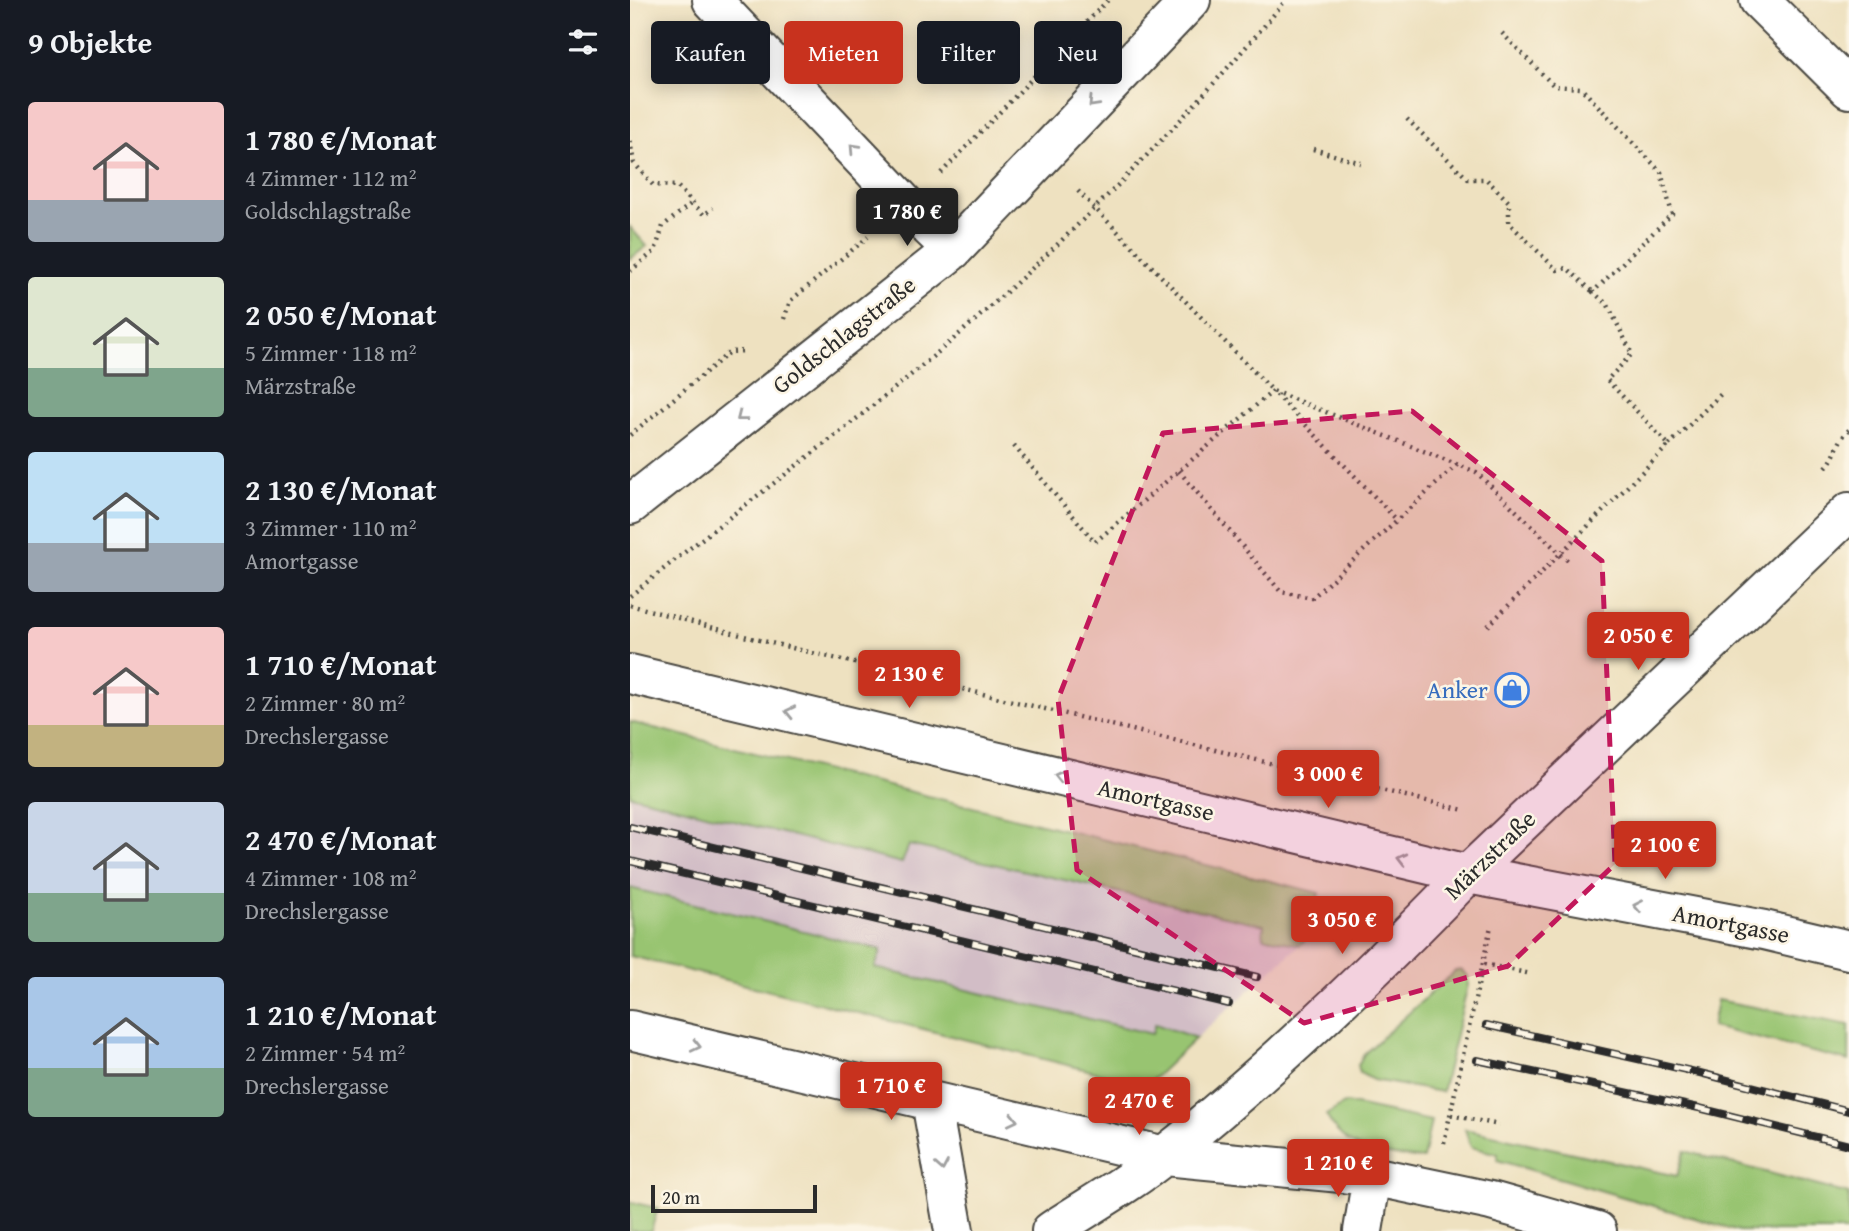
<!DOCTYPE html>
<html lang="de">
<head>
<meta charset="utf-8">
<style>
  :root { --surface:#171b24; --page:#242831; --text:#f1f3f6; --muted:#9ea1a6; --accent:#c8321e }
  body { margin:0; font-family:"Gentium Book Plus",serif; background:var(--page); color:var(--text); height:100vh; display:flex; flex-direction:column; font-size:26px; white-space:nowrap }
  * { box-sizing:border-box; margin:0 }
  p { font-size:23px; color:var(--muted) }
  .icon { flex:none; width:38px; height:38px; fill:none; stroke:currentColor; stroke-width:2; stroke-linecap:round; stroke-linejoin:round }
  .map { position:relative; flex:1; overflow:hidden }
  .side { display:flex; flex-direction:column; background:var(--surface); width:630px }
  .side>* { flex:none }
  .guide { position:absolute; left:21px; top:21px; width:665px; height:63px; display:flex; gap:14px }
  .scale { position:absolute; left:21px; bottom:18px; width:166px; box-sizing:border-box; padding-left:7px; border:4px solid #2b2b2b; border-top:0; font-size:19px; line-height:24px; white-space:nowrap; color:#2b2b2b; -webkit-text-stroke:5px #fcf5e5; paint-order:stroke }
  .price { position:absolute; translate:-50% -60px; padding:0 16px; border-radius:7px; background:var(--accent); color:#fff; font-size:23px; line-height:46px; filter:drop-shadow(0 2px 4px #0008) }
  .price::after { content:''; position:absolute; left:50%; top:42px; width:21px; height:16px; margin-left:-10px; background:inherit; clip-path:polygon(0 0,100% 0,50% 100%) }
  .price.active { background:#222; color:#fff }
  ul { padding:0; list-style:none }
  li { display:flex; align-items:center; gap:21px; height:175px; padding:0 28px }
  li span { display:grid; place-items:center; flex:none; width:196px; height:140px; border-radius:7px; color:#555 }
  li>.icon { margin-inline-start:auto }
  span .icon { width:84px; height:84px; fill:#fffc; stroke-width:1 }
  li b { font-size:30px }
  h2 { display:flex; justify-content:space-between; align-items:center; height:84px; padding:0 28px; font-size:30px }
  .pill { padding:0 24px; border-radius:7px; background:var(--surface); box-shadow:0 4px 18px #0003; font-size:24px; line-height:63px }
  .pill.active { background:var(--accent); color:#fff }
  main { display:flex; flex:1; min-height:0 }
  .map>svg:first-child { display:block }
  .industrial { fill:#d2bdc6 }
  .green { fill:#98c471; stroke:#62784e; stroke-width:2 }
  .lines { fill:none; stroke-linecap:round; stroke-linejoin:round }
  .minor-casing { stroke:#484641; stroke-width:42 }
  .path { stroke:#484641; stroke-width:4.5; stroke-dasharray:2 5; stroke-linecap:butt }
  .minor { stroke:#fff; stroke-width:38 }
  .rail-casing { stroke:#2b2b2b; stroke-width:8 }
  .rail { stroke:#fcf5e5; stroke-width:5; stroke-dasharray:16; stroke-linecap:butt }
  .oneway { stroke:#a0a0a0 }
  .marked { fill:#c2185b; fill-opacity:0.2; stroke:#c2185b; stroke-width:5; stroke-dasharray:14 9; stroke-linejoin:round }
  .labels { text-anchor:middle; stroke-width:5; stroke-linejoin:round; paint-order:stroke }
  .street-label { font-size:24px; fill:#2b2b2b; stroke:#fcf5e5 }
  .shop-label { font-size:24px; fill:#366cbe; stroke:#fcf5e5; text-anchor:end }
</style>
</head>
<body>
<main>
<section class="side">
<h2>9 Objekte<svg class="icon" aria-label="filters" viewBox="0 0 24 24"><path d="M4 7h16M4 17h16"/><circle cx="9" cy="7" r="2"/><circle cx="15" cy="17" r="2"/></svg></h2>
<ul>
<li><span style="background:linear-gradient(#f6c9c9 70%,#9aa5b1 0)"><svg class="icon" aria-label="home" viewBox="0 0 24 24"><path d="M3 11l9-7 9 7M6 9v11h12V9"/></svg></span><div><b>1 780 €/Monat</b><p>4 Zimmer · 112 m²</p><p>Goldschlagstraße</p></div></li>
<li><span style="background:linear-gradient(#dfe7d0 65%,#7fa58c 0)"><svg class="icon" aria-label="home" viewBox="0 0 24 24"><path d="M3 11l9-7 9 7M6 9v11h12V9"/></svg></span><div><b>2 050 €/Monat</b><p>5 Zimmer · 118 m²</p><p>Märzstraße</p></div></li>
<li><span style="background:linear-gradient(#bfe0f5 65%,#9aa5b1 0)"><svg class="icon" aria-label="home" viewBox="0 0 24 24"><path d="M3 11l9-7 9 7M6 9v11h12V9"/></svg></span><div><b>2 130 €/Monat</b><p>3 Zimmer · 110 m²</p><p>Amortgasse</p></div></li>
<li><span style="background:linear-gradient(#f6c9c9 70%,#c2b280 0)"><svg class="icon" aria-label="home" viewBox="0 0 24 24"><path d="M3 11l9-7 9 7M6 9v11h12V9"/></svg></span><div><b>1 710 €/Monat</b><p>2 Zimmer · 80 m²</p><p>Drechslergasse</p></div></li>
<li><span style="background:linear-gradient(#c9d6e8 65%,#7fa58c 0)"><svg class="icon" aria-label="home" viewBox="0 0 24 24"><path d="M3 11l9-7 9 7M6 9v11h12V9"/></svg></span><div><b>2 470 €/Monat</b><p>4 Zimmer · 108 m²</p><p>Drechslergasse</p></div></li>
<li><span style="background:linear-gradient(#a9c7e8 65%,#7fa58c 0)"><svg class="icon" aria-label="home" viewBox="0 0 24 24"><path d="M3 11l9-7 9 7M6 9v11h12V9"/></svg></span><div><b>1 210 €/Monat</b><p>2 Zimmer · 54 m²</p><p>Drechslergasse</p></div></li>
</ul>
</section>
<div class="map">
<svg width="1219" height="1231" viewBox="0 0 1219 1231">
  <rect width="100%" height="100%" fill="#fcf5e5"/>
  <filter id="ink" filterUnits="userSpaceOnUse"><feTurbulence type="fractalNoise" baseFrequency=".0143" numOctaves="2"/><feDisplacementMap in="SourceGraphic" scale="14" xChannelSelector="R" yChannelSelector="G"/><feConvolveMatrix kernelMatrix="1 2 1 2 8 2 1 2 1" color-interpolation-filters="sRGB"/></filter>
  <filter id="wash" filterUnits="userSpaceOnUse"><feTurbulence type="fractalNoise" baseFrequency=".00686" numOctaves="4" result="noise"/><feDisplacementMap in="SourceGraphic" scale="28" xChannelSelector="R" yChannelSelector="G"/><feGaussianBlur stdDeviation="1.57" result="paint"/><feColorMatrix in="noise" values="0 0 0 0 0 0 0 0 0 0 0 0 0 0 0 0 0 1.4 0 .05"/><feComposite in="paint" operator="in"/></filter>
  <g filter="url(#wash)">
    <rect width="100%" height="100%" fill="#eee1c0"/>
    <path class="industrial" d="M0,795L272,862L279,845L634,925L633,937L670,945L566,1038L525,1024L523,1034L245,968L250,950L0,888Z"/>
    <path class="green" d="M0,227L17,246L0,259Z
      M0,722L689,893L680,935L670,945L633,937L634,925L279,845L272,863L0,795Z
      M0,888L251,950L245,968L522,1034L525,1024L566,1038L517,1085L0,956Z
      M831,970L838,976V985L812,1092L743,1080L730,1073L728,1065L734,1054L825,971Z
      M1087,1000L1219,1025V1061L1082,1027Z
      M716,1103L801,1121L793,1159C750,1153 719,1157 696,1115Z
      M835,1129L1047,1176L1055,1151L1219,1194V1231H1109L867,1160L868,1154L841,1147Z
      M0,1202L28,1208L21,1231H0Z"/>
  </g>
  <g filter="url(#ink)">
    <g class="lines">
      <g class="minor-casing">
        <path id="minor" d="M82,0L276,205L323,250
          M1129,0L1219,89
          M0,505L323,250L561,0
          M0,674L838,874L1134,930L1219,950
          M0,1030L535,1156L742,1176L861,1201L967,1231
          M301,1101L324,1231
          M421,1231C459,1206 501,1183 536,1154C642,1070 744,971 838,874L1219,512
          M733,1231L742,1176"/>
      </g>
      <path class="path" d="M777,119L838,179H856L879,202V223L927,270L937,268L963,292
        M0,141L4,163L23,185L47,186L74,215L83,208
        M683,149L731,163
        M311,173L478,0
        M448,191L643,391L846,472L938,561
        M0,271L25,251L33,226L62,203
        M154,319L160,301L238,237
        M0,435L100,352L114,351
        M1039,445L1091,394
        M384,446L465,542L643,391L767,520
        M1196,467C1207,456 1206,442 1219,430
        M549,471L651,592L682,598L829,463
        M0,596C113,504 233,419 343,322C455,223 560,115 656,0
        M0,605L125,639L834,810
        M1002,625L1017,639
        M858,626L1039,445L977,380L1002,354L978,305L963,292L1042,214L1031,172L951,88L924,86L869,30
        M854,964L901,974
        M821,1115L869,1125
        M814,1143L861,926"/>
      <use href="#minor" class="minor"/>
      <g class="rail-casing">
        <path id="rail" d="M0,827L627,977
          M0,861L599,1004
          M856,1025L1070,1073L1219,1111
          M847,1060L1069,1108L1219,1145"/>
      </g>
      <use href="#rail" class="rail"/>
    </g>
    <defs><path id="oneway-chevron" d="M-2-3.5L2.5 0L-2 3.5" fill="none" stroke-width="1.6" stroke-linecap="round" stroke-linejoin="round" transform="scale(1.75)"/></defs>
    <g class="oneway">
      <use href="#oneway-chevron" transform="translate(463 103) rotate(134)"/>
      <use href="#oneway-chevron" transform="translate(224 148) rotate(-133)"/>
      <use href="#oneway-chevron" transform="translate(111 417) rotate(142)"/>
      <use href="#oneway-chevron" transform="translate(160 712) rotate(-167)"/>
      <use href="#oneway-chevron" transform="translate(429 776) rotate(-167)"/>
      <use href="#oneway-chevron" transform="translate(772 859) rotate(-166)"/>
      <use href="#oneway-chevron" transform="translate(1008 906) rotate(-169)"/>
      <use href="#oneway-chevron" transform="translate(66 1046) rotate(13)"/>
      <use href="#oneway-chevron" transform="translate(383 1120) rotate(13)"/>
      <use href="#oneway-chevron" transform="translate(312 1166) rotate(80)"/>
    </g>
  </g>
  <path class="marked" d="M782,411L972,561L985,864L878,966L674,1023L447,870L428,699L533,433Z"/>
  <defs>
    <g id="shop-ring" transform="scale(1.75)"><circle r="9.5" fill="#fcf5e5" stroke="#3f7fe0" stroke-width="1.5"/><path d="M-5-2.5h2.3a2.7 3.5 0 0 1 5.4 0H5L5.5 6h-11ZM-1.5-2.5h3a1.5 2.3 0 0 0-3 0Z" fill="#3f7fe0"/></g>
  </defs>
  <g fill-rule="evenodd">
    <use href="#shop-ring" x="882" y="690"/>
  </g>
  <g class="labels">
    <g class="street-label">
      <text transform="translate(214 335) rotate(-38)" y="8">Goldschlagstraße</text>
      <text transform="translate(526 800) rotate(13)" y="8">Amortgasse</text>
      <text transform="translate(860 855) rotate(-44)" y="8">Märzstraße</text>
      <text transform="translate(1101 924) rotate(11)" y="8">Amortgasse</text>
    </g>
    <g class="shop-label">
      <text x="858" y="698">Anker</text>
    </g>
  </g>
</svg>
<div class="scale">20 m</div>
<b class="price active" style="left:277px;top:248px">1 780 €</b>
<b class="price" style="left:1008px;top:672px">2 050 €</b>
<b class="price" style="left:279px;top:710px">2 130 €</b>
<b class="price" style="left:698px;top:810px">3 000 €</b>
<b class="price" style="left:1035px;top:881px">2 100 €</b>
<b class="price" style="left:712px;top:956px">3 050 €</b>
<b class="price" style="left:261px;top:1122px">1 710 €</b>
<b class="price" style="left:509px;top:1137px">2 470 €</b>
<b class="price" style="left:708px;top:1199px">1 210 €</b>
<div class="guide">
<a class="pill">Kaufen</a>
<a class="pill active">Mieten</a>
<a class="pill">Filter</a>
<a class="pill">Neu</a>
</div>
</div>
</main>
</body>
</html>
